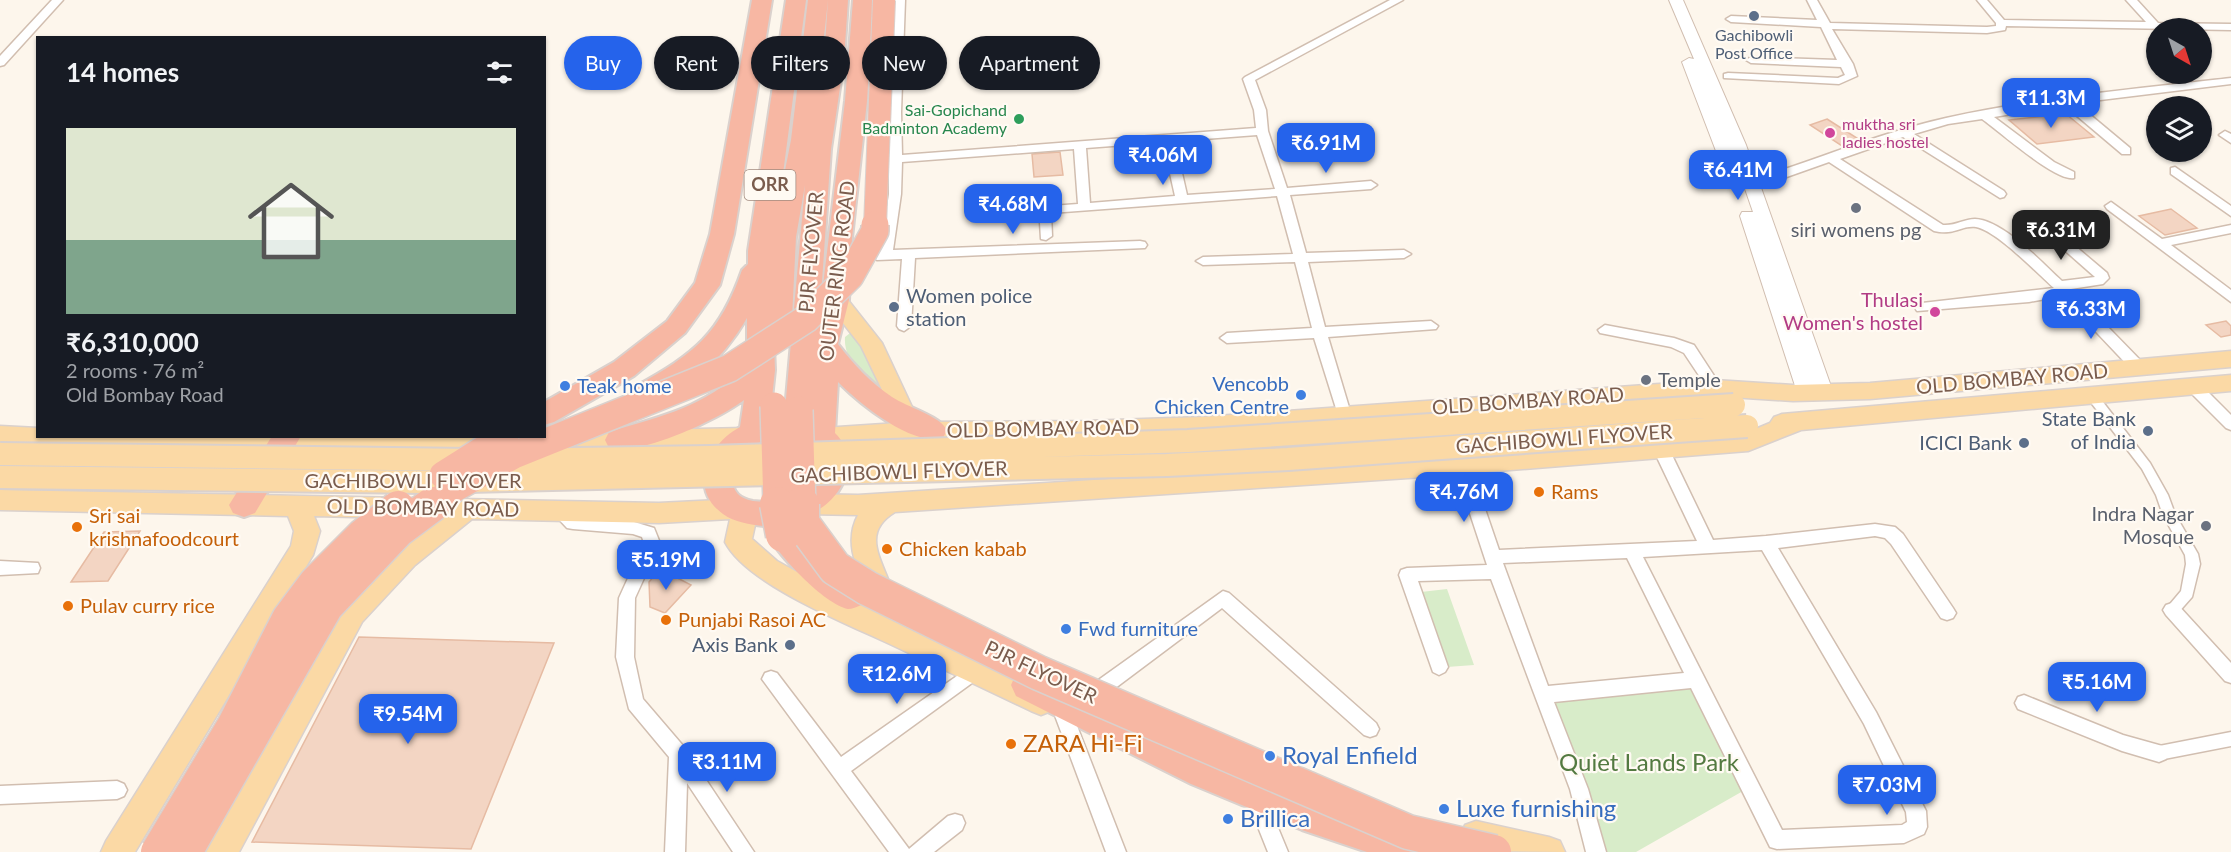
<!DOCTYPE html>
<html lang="en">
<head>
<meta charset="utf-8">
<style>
  :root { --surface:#171b24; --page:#20242c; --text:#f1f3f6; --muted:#9ea1a6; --line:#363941; --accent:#2563eb }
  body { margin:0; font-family:Lato,sans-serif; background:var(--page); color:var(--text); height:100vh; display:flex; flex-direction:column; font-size:22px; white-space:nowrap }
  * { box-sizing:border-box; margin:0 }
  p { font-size:20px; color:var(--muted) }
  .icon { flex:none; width:33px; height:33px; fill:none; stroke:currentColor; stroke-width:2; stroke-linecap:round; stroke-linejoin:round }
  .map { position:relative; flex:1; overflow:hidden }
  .details { position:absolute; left:36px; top:36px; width:510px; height:402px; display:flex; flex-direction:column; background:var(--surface); border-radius:0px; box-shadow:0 2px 4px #0004 }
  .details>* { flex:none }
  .hud { position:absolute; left:564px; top:36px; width:570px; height:54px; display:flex; gap:12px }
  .needle { width:39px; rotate:141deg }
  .buttons { position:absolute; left:2146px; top:18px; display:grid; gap:12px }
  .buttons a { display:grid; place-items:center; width:66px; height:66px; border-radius:50%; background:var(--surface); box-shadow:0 2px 4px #0004; font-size:30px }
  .price { position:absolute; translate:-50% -51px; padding:0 14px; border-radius:12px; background:var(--accent); color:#fff; font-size:20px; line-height:39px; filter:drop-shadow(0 2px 3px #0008) }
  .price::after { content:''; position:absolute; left:50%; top:36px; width:18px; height:14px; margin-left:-9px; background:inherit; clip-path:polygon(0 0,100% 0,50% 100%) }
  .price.selected { background:#222; color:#fff }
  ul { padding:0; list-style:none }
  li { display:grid; align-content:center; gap:12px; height:318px; padding:0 30px }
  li+li { border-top:2px solid var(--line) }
  li span { display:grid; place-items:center; height:186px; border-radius:0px; color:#555 }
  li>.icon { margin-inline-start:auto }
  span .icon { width:108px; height:108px; fill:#fffc; stroke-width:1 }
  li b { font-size:26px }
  h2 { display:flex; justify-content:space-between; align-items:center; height:72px; padding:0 30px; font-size:26px }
  .pill { padding:0 21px; border-radius:27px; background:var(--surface); box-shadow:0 2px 4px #0004; font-size:21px; line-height:54px }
  .pill.selected { background:var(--accent); color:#fff }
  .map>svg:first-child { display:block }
  .green { fill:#d8ecc9 }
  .building { fill:#f3d5c3; stroke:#e6bba3; stroke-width:1.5 }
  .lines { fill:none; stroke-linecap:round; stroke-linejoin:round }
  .pedestrian-casing { stroke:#d1beb0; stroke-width:3 }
  .minor-casing { stroke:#d1beb0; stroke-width:3 }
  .tertiary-casing { stroke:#d1beb0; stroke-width:2 }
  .primary-casing { stroke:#dad1cd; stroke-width:3 }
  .motorway-casing { stroke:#dad1cd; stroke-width:4 }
  .pedestrian { fill:#fff; fill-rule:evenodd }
  .minor { fill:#fff; fill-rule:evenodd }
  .tertiary { fill:#fff; fill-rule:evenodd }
  .primary { fill:#fbd9a5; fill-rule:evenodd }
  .motorway { fill:#f7b7a3; fill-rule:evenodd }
  .primary-bridge-casing { stroke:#dad1cd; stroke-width:26; stroke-linecap:butt }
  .motorway-bridge-far2-casing { stroke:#dad1cd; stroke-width:24; stroke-linecap:butt }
  .motorway-bridge-far1-casing { stroke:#dad1cd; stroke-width:30; stroke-linecap:butt }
  .motorway-bridge-casing { stroke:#dad1cd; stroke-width:37; stroke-linecap:butt }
  .primary-bridge { stroke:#fbd9a5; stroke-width:22 }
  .motorway-bridge-far2 { stroke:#f7b7a3; stroke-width:22 }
  .motorway-bridge-far1 { stroke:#f7b7a3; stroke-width:27 }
  .motorway-bridge { stroke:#f7b7a3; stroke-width:34 }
  .service-dot { fill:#5c6f8a; stroke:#fffaf3; stroke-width:2 }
  .leisure-dot { fill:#2e9e5b; stroke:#fffaf3; stroke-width:2 }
  .hotel-dot { fill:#d1479c; stroke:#fffaf3; stroke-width:2 }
  .worship-dot { fill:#6b7280; stroke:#fffaf3; stroke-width:2 }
  .shop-dot { fill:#3f7fe0; stroke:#fffaf3; stroke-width:2 }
  .food-dot { fill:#e8710a; stroke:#fffaf3; stroke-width:2 }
  .labels { text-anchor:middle; stroke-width:4.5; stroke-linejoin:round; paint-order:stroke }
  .far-service-label { font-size:16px; fill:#4e5e75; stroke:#fffaf3 }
  .far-leisure-label { font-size:16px; fill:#27864d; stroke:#fffaf3; text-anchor:end }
  .far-hotel-label { font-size:16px; fill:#b23c85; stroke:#fffaf3; text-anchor:start }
  .shield { fill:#fffaf3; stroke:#a28b7f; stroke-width:1.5 }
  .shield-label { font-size:18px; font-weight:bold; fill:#7a5c4d }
  .worship-label { font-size:20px; fill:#5b616d; stroke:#fffaf3 }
  .street-label { font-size:20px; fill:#7a5c4d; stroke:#fffaf3 }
  .service-label { font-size:20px; fill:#4e5e75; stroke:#fffaf3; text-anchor:end }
  .hotel-label { font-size:20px; fill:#b23c85; stroke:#fffaf3; text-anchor:end }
  .shop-label { font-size:20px; fill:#366cbe; stroke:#fffaf3; text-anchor:start }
  .food-label { font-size:20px; fill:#c56008; stroke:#fffaf3; text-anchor:start }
  .near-food-label { font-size:24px; fill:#c56008; stroke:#fffaf3; text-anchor:start }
  .near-shop-label { font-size:24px; fill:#366cbe; stroke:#fffaf3; text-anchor:start }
  .near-park-label { font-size:24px; fill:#537a41; stroke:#fffaf3 }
</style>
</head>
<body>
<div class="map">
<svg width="2231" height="852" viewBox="0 0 2231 852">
  <rect width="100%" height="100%" fill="#fdf6ec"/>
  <path class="green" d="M858,327L887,396C869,380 843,364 845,337Z
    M1447,589L1474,665L1447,667L1421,592Z
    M1692,688L1743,791L1636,852H1605L1553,701Z"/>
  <path class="building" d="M2066,114L2094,137L2037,144L2009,120Z
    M1827,119L1860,140L1842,146L1810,125Z
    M1060,152L1063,175L1034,177L1032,154Z
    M2171,209L2197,228L2165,235L2139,216Z
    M2226,321L2231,326V335L2221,337L2206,325Z
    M140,531L108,581L71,582L104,532Z
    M660,569L691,585L665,613L650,607L649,582Z
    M359,637L554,643L471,849L252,842Z"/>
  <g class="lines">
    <g class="pedestrian-casing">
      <path id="pedestrian" d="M2092,392L2096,393L2150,463L2168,495L2175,514L2198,554L2200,564L2192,597L2177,614L2172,616L2167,614L2165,610L2181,591L2186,564L2185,555L2163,515L2156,495L2142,469L2086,396Z
        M2231,732V746L2159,760L2154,758L2152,753L2154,748L2159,746Z"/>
    </g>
    <g class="minor-casing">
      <path id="minor" d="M52,0H63L4,65L0,66V56Z
        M895,0H905L901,112L902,155L1256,128L1254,110L1243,79L1245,77L1390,0H1403L1255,80L1266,110L1268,131L1287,188L1371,181L1377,185L1371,189L1290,195L1306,253L1404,250L1411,254L1404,258L1308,262L1325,327L1431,321L1438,326L1436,329L1328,337L1351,414L1349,418H1339L1314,338L1227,343L1220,338L1227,333L1312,328L1295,262L1203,265L1196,261L1203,257L1293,254L1277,196L1051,213L1052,236L1046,240L1041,239L1038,190L1040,187L1044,186L1050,190L1051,206L1078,204L1074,149L902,162L901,194L893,250L1140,241L1145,242L1147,245L1145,248L915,258L911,326L904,331L899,329L897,326L902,259L877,260L870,256L872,253L880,251L889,194V112ZM1257,135L1275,189L1187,195L1177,151L1171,147L1165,151L1175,196L1090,203L1086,148Z
        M1807,0H1817L1830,23L1987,27L1996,26V23L1977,0H1987L2004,20L2146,22L2126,0H2137L2158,23L2231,24V30L2006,26L2005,30L1987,33L1832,29L1853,64L1857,76L1839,84L1724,78V74L1728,73L1838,78L1845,75L1841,67L1751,63L1746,60L1751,57L1837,60L1821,27L1731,22L1726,19L1731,16L1817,20Z
        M2231,78V84L2076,103L2130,148V154H2122L2064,105L1994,117L2054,162L2074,172V178C2056,182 1999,131 1982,119L1948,124L1914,134L2004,191L2006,194L2004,197L2000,198L1903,137L1840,159L1943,225C1955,226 1964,219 1975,219C2003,220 2042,263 2062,281L2095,277L2037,226L2043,222L2048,223L2107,273L2109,278L2103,284L2071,289L2144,364L2146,368L2144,372H2134L2062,296L2029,302L1917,311L1915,308L1922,303L2054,288C2037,273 1997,231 1976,227C1962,225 1954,236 1934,231L1829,162L1781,179L1739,186L1733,182C1741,174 1772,174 1785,169C1838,151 1892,130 1946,118C2040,97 2136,89 2231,78Z
        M2225,131L2231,134V143L2219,135Z
        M2175,167L2231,206V216L2171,174V168Z
        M2111,202L2162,239L2231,225V233L2171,245L2231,290V302L2107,209L2105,206Z
        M1605,325L1674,338L1694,345L1722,388L1720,392H1710L1684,353L1671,347L1600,333L1598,330Z
        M2194,382L2199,383L2231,415V430L2226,428L2189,391L2187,387L2189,383Z
        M1661,443L1666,445L1669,449L1713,540L1766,536L1875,524L1895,527L1903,534L1953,608L1956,613L1953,618L1947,620L1941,618L1891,544L1885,538L1875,536L1778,548L1876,712L1926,811L1927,827L1924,834L1904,843L1777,849L1770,847L1691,688L1554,702L1588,789L1606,852H1586L1570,789L1491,579L1418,581L1448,667L1445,672L1439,675L1433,672L1399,575L1401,570L1407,568L1487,565L1454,465L1457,461H1467L1470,465L1499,550L1697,541L1653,449L1656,445ZM1762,550L1864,724L1906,812L1907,822L1902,825L1782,830L1643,557ZM1627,558L1684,673L1548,686L1503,563Z
        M559,505L577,517L634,522L654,528L660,543L635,598L634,657L643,699L685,748L754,852H733L687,783L685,852H665L669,757L629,709L616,657L619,598L644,543L642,537L633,534L573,529L567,528L551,511L553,507Z
        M0,561L38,563L40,568L38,573L0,575Z
        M1223,591L1229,593L1376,723L1379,729L1376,735L1370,737L1364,735L1222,608L1102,698L1096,700L1090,698L1087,692L1090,686Z
        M2172,603L2178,605L2231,663V683L2225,681L2166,615L2163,610L2166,605Z
        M977,662L983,665L986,670L983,675L851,771L909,849L948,816L955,814L962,816L965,823L962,830L934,852H889L762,679L765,673L771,671L777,673L841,757Z
        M2024,695L2123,735L2166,747L2168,753L2166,759L2159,762L2122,751L2018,709L2015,703L2018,697Z
        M1063,705L1069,707L1072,713L1126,852H1106L1054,713L1057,707Z
        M117,781L124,784L127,790L124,796L117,799L0,804V786Z
        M1262,803L1269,806L1288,852H1268L1252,812L1255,806Z"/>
    </g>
    <g class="tertiary-casing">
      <path id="tertiary" d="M1669,0H1683L1746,145L1833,392L1830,397L1823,399L1815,395L1807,399L1800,397L1797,392L1740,216L1742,212H1753L1744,186L1737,190L1729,185L1682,62L1689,58L1694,59Z"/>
    </g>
    <g class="primary-casing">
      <path id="primary" d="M836,293L844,295L882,343L919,422L1085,421L1203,417L1715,380L1793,385L1870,383L2231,351V367L1870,399L1793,401L1715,396L1203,435L1085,439H933L823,446L814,443L811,437L814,431L823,428L898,423L861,346L825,300L828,295Z
        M2231,375V391L1801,430L1748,451L1423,477L895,512C865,530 877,552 888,579L884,587L875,590L866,587C854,564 845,539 858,515L806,514L797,511L793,504L797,497L806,494L858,495L1423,459L1746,433L1770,423L1774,417L1782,414Z
        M0,426L38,428V436H515L517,441L514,447L505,450L48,446L0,444Z
        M746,428L755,431L758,437L755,443L746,446L554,450L545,447L542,441L545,435L554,432Z
        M0,490L659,503L738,499L754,504L758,511L752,539L777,561L826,588L1051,693L1055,702L1051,711L1041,715L1031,711C985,689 940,668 894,646C850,625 747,585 725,542L730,519L659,523L472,519L415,565L362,622L239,852H206L342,606L397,549L436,519L314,516L320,531L313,555L135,852H101L106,841L291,546L294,531L288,516L0,510Z
        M1476,821L1549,837L1560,841L1565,852L1476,851L1465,847L1460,836L1465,825Z"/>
    </g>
    <g class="motorway-casing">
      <path id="motorway" d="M752,0H772L734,234L720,285L685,333L634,376L554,422L544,425V402L614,362L667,321L695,283L710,234Z
        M786,0H806L780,196L791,140L808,0H828L818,91L824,60L828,0H848L844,60L831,149L820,311L845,101L853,0H873L867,101L852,238L849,300L838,344C853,364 870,382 892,397C907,407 940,416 947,430L943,438C912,447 859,403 838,382L835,433C858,455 847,489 824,506C812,515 799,520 785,523L794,526L826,562L861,587L866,596L861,605C857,607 852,609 848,609C824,604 779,556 768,535L772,527C755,525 737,524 723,514C687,488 708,444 740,427L744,400C719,419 639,457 609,448L605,440L609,432C667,414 700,409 747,367V318C724,357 691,390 646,403L636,400L632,393L636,386C694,354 720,334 742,270L748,264V251ZM805,185L785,410L788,415L770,417L775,370L774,346L787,345L791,338L796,237ZM790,436C795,437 803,438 808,441C837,459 807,492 785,499C775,503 764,502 753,501C719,495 734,458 754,445C765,439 777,437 790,436Z
        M272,436H301L255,513L244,517L233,513L229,505Z
        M1028,670L1217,760L1304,796L1429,837L1434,852H1367L1302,830L1191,784L1016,696L1011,685L1016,674Z"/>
    </g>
    <use href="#pedestrian" class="pedestrian"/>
    <use href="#minor" class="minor"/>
    <use href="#tertiary" class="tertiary"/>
    <use href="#primary" class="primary"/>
    <use href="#motorway" class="motorway"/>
    <g class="primary-bridge-casing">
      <path id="primary-bridge" d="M0,454L472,460
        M506,460L710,457L1188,441L1734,405
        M0,477L426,482L1167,465L1288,459L1747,426"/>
    </g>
    <g class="motorway-bridge-far2-casing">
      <path id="motorway-bridge-far2" d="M875,226L884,0"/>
    </g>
    <g class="motorway-bridge-far1-casing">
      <path id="motorway-bridge-far1" d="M774,406L777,506
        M799,410L802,506
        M443,475L505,436
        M431,506L455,488L514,455L730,368L806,319L850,276L875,231V225"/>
    </g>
    <g class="motorway-bridge-casing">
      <path id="motorway-bridge" d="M777,504L783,535
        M802,504V523L835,568L867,588L1039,673L1408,832L1494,852
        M158,852L234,726L289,619L316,583L363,536L398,508
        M185,852L326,606L398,530L433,504"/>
    </g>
    <use href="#primary-bridge" class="primary-bridge"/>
    <use href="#motorway-bridge-far2" class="motorway-bridge-far2"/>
    <use href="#motorway-bridge-far1" class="motorway-bridge-far1"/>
    <use href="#motorway-bridge" class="motorway-bridge"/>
  </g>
  <g class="service-dot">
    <circle cx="1754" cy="16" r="6"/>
    <circle cx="894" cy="307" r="6"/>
    <circle cx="2148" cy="431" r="6"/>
    <circle cx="2024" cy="443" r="6"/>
    <circle cx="790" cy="645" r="6"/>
  </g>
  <circle class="leisure-dot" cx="1019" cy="119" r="6"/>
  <g class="hotel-dot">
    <circle cx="1830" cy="133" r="6"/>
    <circle cx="1935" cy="312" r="6"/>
  </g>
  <g class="worship-dot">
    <circle cx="1856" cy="208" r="6"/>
    <circle cx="1646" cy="380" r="6"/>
    <circle cx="2206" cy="526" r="6"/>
  </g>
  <g class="shop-dot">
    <circle cx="565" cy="386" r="6"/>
    <circle cx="1301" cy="395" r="6"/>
    <circle cx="1066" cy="629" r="6"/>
    <circle cx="1270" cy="756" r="6"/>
    <circle cx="1444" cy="809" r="6"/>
    <circle cx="1228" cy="819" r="6"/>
  </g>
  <g class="food-dot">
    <circle cx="1539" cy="492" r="6"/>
    <circle cx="77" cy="527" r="6"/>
    <circle cx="887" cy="549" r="6"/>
    <circle cx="68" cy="606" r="6"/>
    <circle cx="666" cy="620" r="6"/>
    <circle cx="1011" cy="744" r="6"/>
  </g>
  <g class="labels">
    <g class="far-service-label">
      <text x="1754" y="41">Gachibowli<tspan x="1754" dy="18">Post Office</tspan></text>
    </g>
    <g class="far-leisure-label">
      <text x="1007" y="116">Sai-Gopichand<tspan x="1007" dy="18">Badminton Academy</tspan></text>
    </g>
    <g class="far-hotel-label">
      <text x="1842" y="130">muktha sri<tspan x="1842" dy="18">ladies hostel</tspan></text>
    </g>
    <rect class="shield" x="744.5" y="170" width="51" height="30" rx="4.5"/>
    <g class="shield-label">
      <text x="770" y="191">ORR</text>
    </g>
    <g class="worship-label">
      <text x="1856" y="237">siri womens pg</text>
      <text x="1658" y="387" text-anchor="start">Temple</text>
      <text x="2194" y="521" text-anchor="end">Indra Nagar<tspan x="2194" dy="23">Mosque</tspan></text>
    </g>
    <g class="street-label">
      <text transform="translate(811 252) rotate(-85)" y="7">PJR FLYOVER</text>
      <text transform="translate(837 271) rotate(-83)" y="7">OUTER RING ROAD</text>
      <text transform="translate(2012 379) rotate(-5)" y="7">OLD BOMBAY ROAD</text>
      <text transform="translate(1528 401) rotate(-4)" y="7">OLD BOMBAY ROAD</text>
      <text transform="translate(1043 429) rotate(-1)" y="7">OLD BOMBAY ROAD</text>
      <text transform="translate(1564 439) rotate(-4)" y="7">GACHIBOWLI FLYOVER</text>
      <text transform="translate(899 472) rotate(-2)" y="7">GACHIBOWLI FLYOVER</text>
      <text x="413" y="488">GACHIBOWLI FLYOVER</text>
      <text transform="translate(423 508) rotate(1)" y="7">OLD BOMBAY ROAD</text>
      <text transform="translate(1041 672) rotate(25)" y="7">PJR FLYOVER</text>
    </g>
    <g class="service-label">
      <text x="906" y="303" text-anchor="start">Women police<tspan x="906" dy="23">station</tspan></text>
      <text x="2136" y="426">State Bank<tspan x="2136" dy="23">of India</tspan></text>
      <text x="2012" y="450">ICICI Bank</text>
      <text x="778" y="652">Axis Bank</text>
    </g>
    <g class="hotel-label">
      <text x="1923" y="307">Thulasi<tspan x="1923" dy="23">Women's hostel</tspan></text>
    </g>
    <g class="shop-label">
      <text x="1289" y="391" text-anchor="end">Vencobb<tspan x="1289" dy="23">Chicken Centre</tspan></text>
      <text x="577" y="393">Teak home</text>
      <text x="1078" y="636">Fwd furniture</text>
    </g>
    <g class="food-label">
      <text x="1551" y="499">Rams</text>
      <text x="89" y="523">Sri sai<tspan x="89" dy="23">krishnafoodcourt</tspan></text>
      <text x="899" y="556">Chicken kabab</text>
      <text x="80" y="613">Pulav curry rice</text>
      <text x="678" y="627">Punjabi Rasoi AC</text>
    </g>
    <g class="near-food-label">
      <text x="1023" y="752">ZARA Hi-Fi</text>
    </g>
    <g class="near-shop-label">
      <text x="1282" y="764">Royal Enfield</text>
      <text x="1456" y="817">Luxe furnishing</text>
      <text x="1240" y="827">Brillica</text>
    </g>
    <g class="near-park-label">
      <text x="1649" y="771">Quiet Lands Park</text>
    </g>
  </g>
</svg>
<div class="buttons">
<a><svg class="needle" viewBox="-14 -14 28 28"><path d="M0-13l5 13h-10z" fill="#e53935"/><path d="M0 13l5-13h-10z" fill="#9ea1a6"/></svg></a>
<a><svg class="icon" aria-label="layers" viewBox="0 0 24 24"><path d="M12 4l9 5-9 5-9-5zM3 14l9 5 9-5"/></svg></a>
</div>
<b class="price" style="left:2051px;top:129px">₹11.3M</b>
<b class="price" style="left:1326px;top:174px">₹6.91M</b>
<b class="price" style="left:1163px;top:186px">₹4.06M</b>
<b class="price" style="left:1738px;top:201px">₹6.41M</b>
<b class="price" style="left:1013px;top:235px">₹4.68M</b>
<b class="price selected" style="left:2061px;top:261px">₹6.31M</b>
<b class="price" style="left:2091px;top:340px">₹6.33M</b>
<b class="price" style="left:1464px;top:523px">₹4.76M</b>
<b class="price" style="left:666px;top:591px">₹5.19M</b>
<b class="price" style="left:897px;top:705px">₹12.6M</b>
<b class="price" style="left:2097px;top:713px">₹5.16M</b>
<b class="price" style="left:408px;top:745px">₹9.54M</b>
<b class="price" style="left:727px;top:793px">₹3.11M</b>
<b class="price" style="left:1887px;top:816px">₹7.03M</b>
<div class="hud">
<a class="pill selected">Buy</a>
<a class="pill">Rent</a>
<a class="pill">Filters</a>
<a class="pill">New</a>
<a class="pill">Apartment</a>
</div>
<section class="details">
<h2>14 homes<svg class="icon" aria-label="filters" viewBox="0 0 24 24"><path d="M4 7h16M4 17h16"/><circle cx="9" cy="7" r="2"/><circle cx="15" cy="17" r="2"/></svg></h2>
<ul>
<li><span style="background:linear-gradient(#dfe7d0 60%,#7fa58c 0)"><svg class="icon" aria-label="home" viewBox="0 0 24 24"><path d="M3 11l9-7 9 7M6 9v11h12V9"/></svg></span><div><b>₹6,310,000</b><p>2 rooms · 76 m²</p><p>Old Bombay Road</p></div></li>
</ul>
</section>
</div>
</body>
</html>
